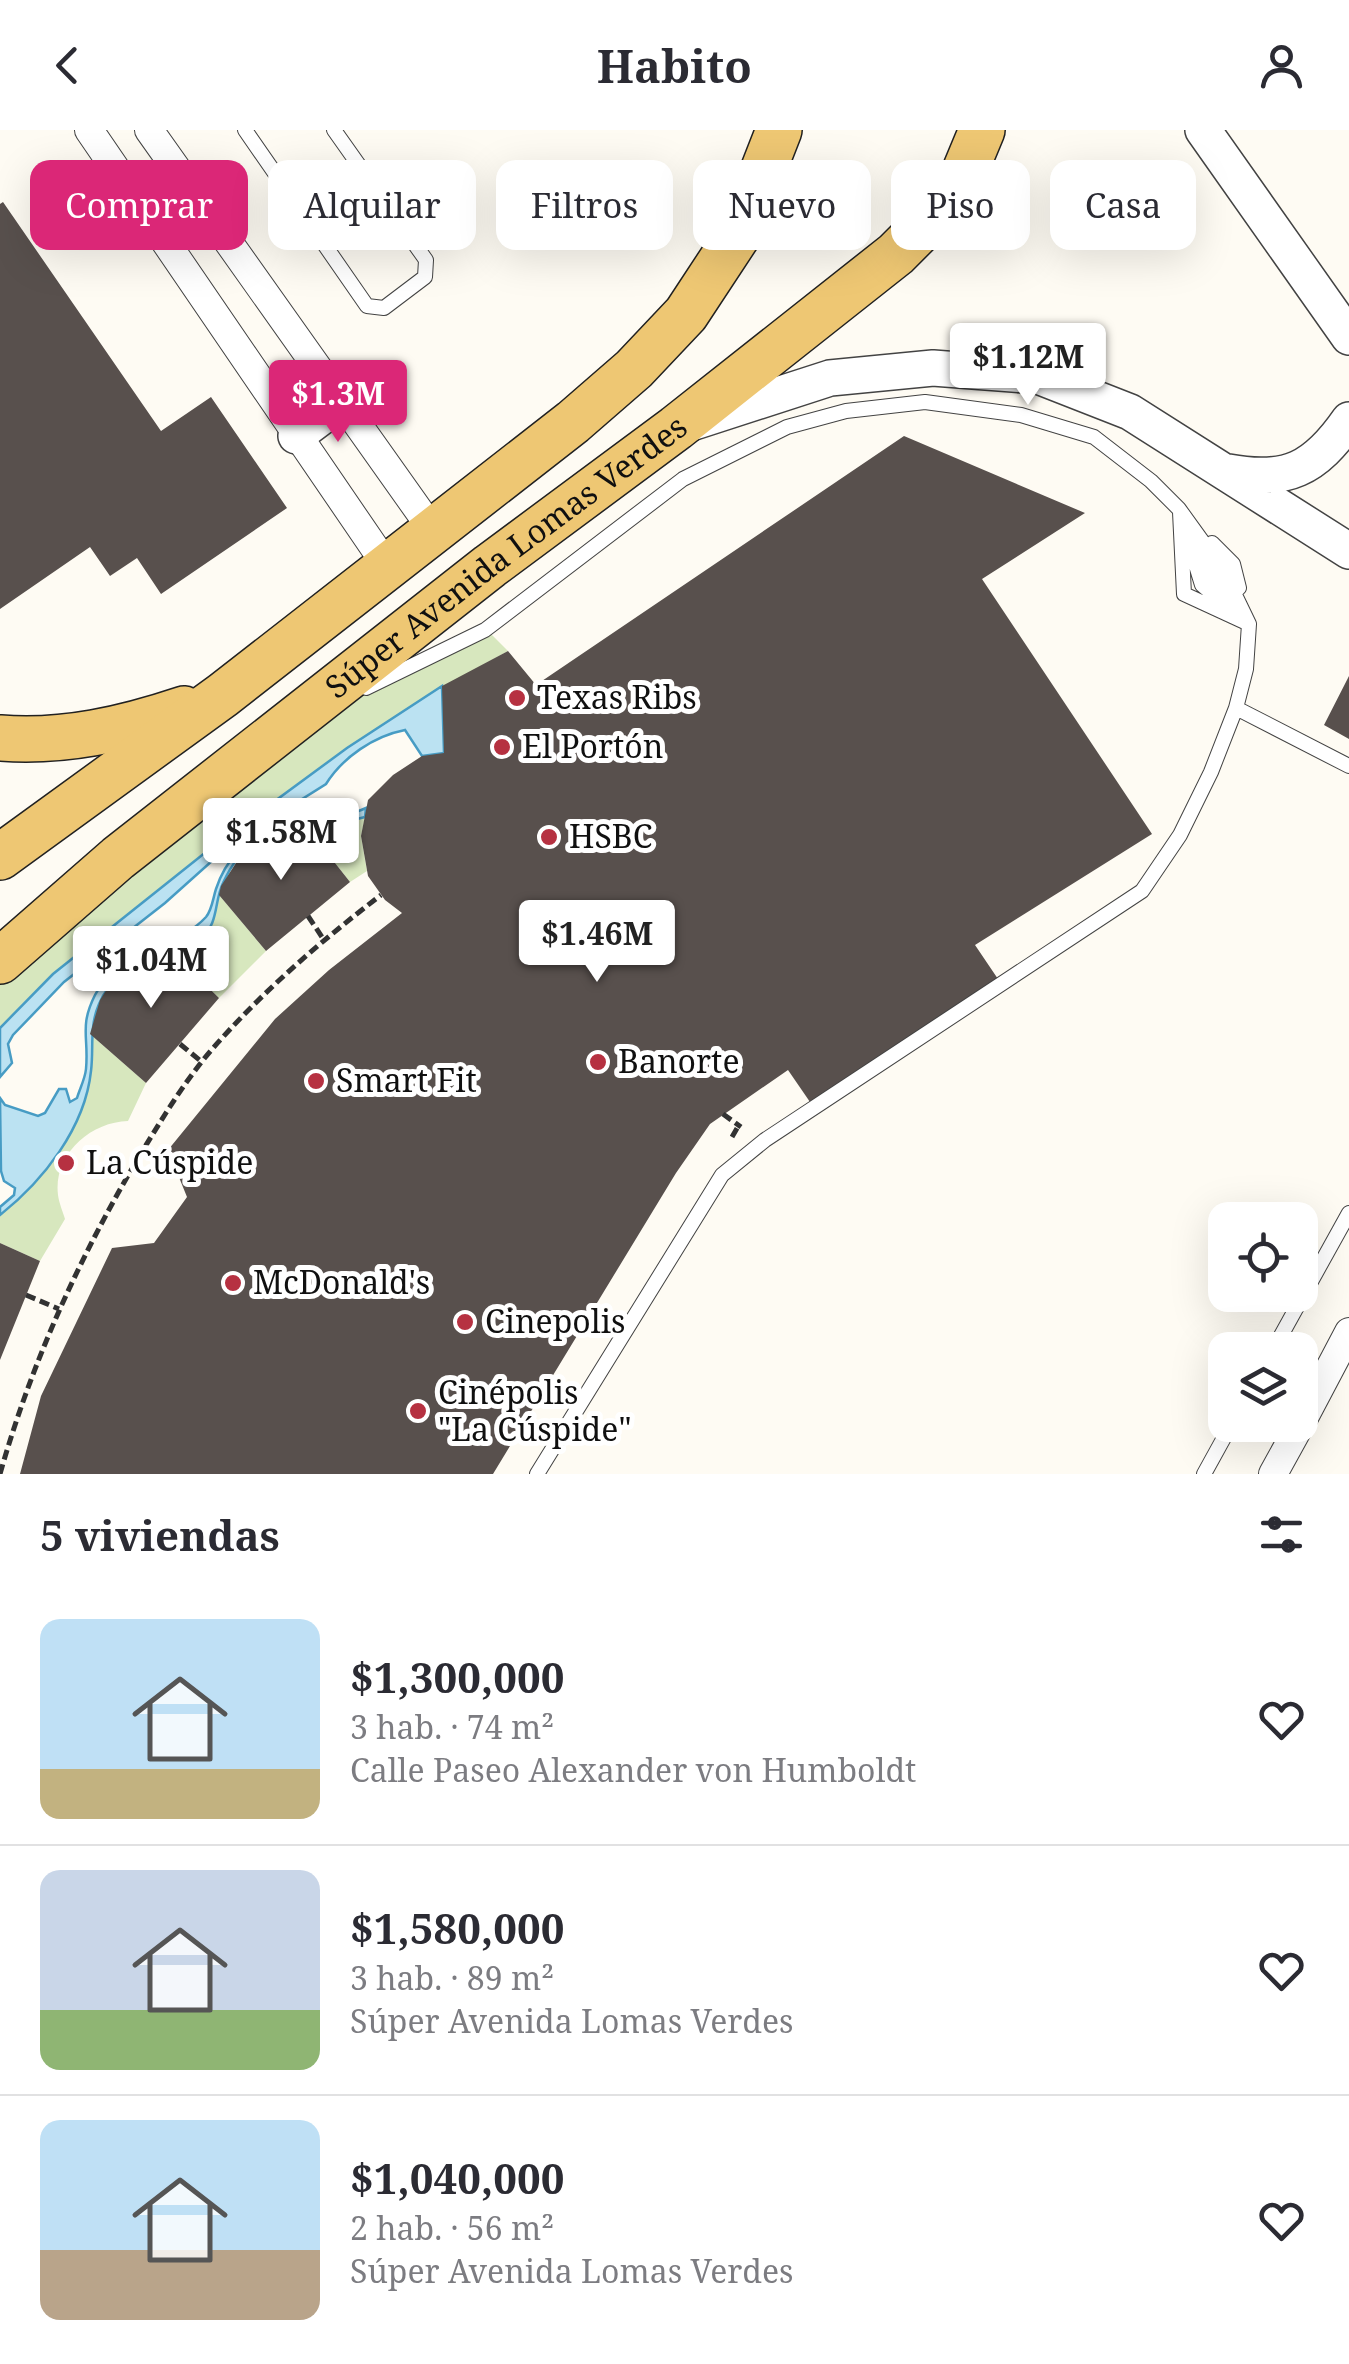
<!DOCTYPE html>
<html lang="es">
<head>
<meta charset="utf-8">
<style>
  :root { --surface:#fff; --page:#f2f2f3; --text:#2b2b33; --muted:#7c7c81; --line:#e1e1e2; --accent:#db2777 }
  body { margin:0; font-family:"Noto Serif",serif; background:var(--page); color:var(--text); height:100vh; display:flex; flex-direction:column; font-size:38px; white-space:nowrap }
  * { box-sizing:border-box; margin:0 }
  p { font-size:32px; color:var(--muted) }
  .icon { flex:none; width:55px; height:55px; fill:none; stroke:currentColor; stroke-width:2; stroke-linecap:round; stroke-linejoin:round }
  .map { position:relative; height:1344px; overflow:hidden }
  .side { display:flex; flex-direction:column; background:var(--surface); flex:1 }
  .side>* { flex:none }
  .top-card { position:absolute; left:30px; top:30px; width:1290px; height:90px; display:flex; gap:20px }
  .controls { position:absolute; left:1208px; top:1072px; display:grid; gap:20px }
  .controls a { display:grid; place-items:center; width:110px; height:110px; border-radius:20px; background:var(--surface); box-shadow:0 10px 40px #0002; font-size:50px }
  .price { position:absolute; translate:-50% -85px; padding:0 22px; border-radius:10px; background:#fff; color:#222; font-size:32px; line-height:65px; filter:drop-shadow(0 2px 5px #0008) }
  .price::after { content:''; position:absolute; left:50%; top:60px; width:30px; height:22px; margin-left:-15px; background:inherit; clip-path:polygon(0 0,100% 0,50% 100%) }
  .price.on { background:var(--accent); color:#fff }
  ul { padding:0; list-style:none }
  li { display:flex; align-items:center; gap:30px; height:250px; padding:0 40px }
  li+li { border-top:2px solid var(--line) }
  li span { display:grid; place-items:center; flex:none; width:280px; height:200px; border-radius:20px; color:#555 }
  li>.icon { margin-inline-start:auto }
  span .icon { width:120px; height:120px; fill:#fffc; stroke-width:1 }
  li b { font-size:42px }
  h2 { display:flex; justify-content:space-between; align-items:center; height:120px; padding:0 40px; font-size:42px }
  .tag { padding:0 35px; border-radius:20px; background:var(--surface); box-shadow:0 10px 40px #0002; font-size:35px; line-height:90px }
  .tag.on { background:var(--accent); color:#fff }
  header { display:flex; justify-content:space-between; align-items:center; height:130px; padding:0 40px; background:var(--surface); font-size:45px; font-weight:700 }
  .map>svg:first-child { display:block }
  .green { fill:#d7e7be }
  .water { fill:#bbe2f2; stroke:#479cc4; stroke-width:2.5 }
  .building { fill:#58504d }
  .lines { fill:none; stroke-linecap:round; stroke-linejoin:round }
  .service-casing { stroke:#434343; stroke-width:16 }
  .minor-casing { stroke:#434343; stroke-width:30 }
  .tertiary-casing { stroke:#434343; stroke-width:38 }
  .primary-casing { stroke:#212121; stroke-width:48 }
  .path { stroke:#323232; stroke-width:5; stroke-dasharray:10 5; stroke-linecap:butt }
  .service { stroke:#fff; stroke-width:14 }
  .minor { stroke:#fff; stroke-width:28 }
  .tertiary { stroke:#fff; stroke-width:35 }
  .primary { stroke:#eec773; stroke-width:45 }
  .poi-dot { fill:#b63141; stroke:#fff; stroke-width:4 }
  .labels { text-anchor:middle; stroke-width:10; stroke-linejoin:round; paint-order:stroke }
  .street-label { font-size:32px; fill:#101010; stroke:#fff }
  .poi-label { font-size:32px; fill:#101010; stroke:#fff; text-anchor:start }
</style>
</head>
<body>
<header><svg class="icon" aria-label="back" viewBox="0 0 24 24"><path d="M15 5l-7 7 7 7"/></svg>Habito<svg class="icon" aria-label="person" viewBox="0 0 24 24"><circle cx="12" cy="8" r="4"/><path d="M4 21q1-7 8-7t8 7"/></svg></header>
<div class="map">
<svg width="1349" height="1344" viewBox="0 0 1349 1344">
  <rect width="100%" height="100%" fill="#fefbf3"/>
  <path class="green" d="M489,502L508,521C377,591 259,680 144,772C94,812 42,849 0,898V850L343,576Z
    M365,687L361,706L367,741L350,752L305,695L334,694Z
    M219,765L266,821L219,868L166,816L177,819L217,778Z
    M90,904L146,953L128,991C90,992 53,1025 58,1065C59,1073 63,1082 65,1089L40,1131L0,1113V1085C54,1043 99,975 90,904Z"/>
  <path class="water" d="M442,556L444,623L422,626L405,600C374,606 343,627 326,654L232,713L165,773L64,852L13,905L8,914L12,933L0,947V898L53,844L211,718L347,618Z
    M366,678L365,687C307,704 255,682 223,753C214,771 219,794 201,808C188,818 180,815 166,816C141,820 108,852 99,874C89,897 94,917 91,941C85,998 43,1051 0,1085V1077L14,1065L15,1058L4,1051L1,1041L0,968L5,975L38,986L45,983L59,959H66L70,972L77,968C80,958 85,949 86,939C89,907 79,897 95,865C121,815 175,821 206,787C212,780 213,768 216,759C225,731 248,704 277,695C306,685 338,691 366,678Z"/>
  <path class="building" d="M3,72L161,301L211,267L287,378L161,464L137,428L110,446L90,417L0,479V74Z
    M904,306L1085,383L982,449L1152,704L975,815L998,849L810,972L788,940L710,994L676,1043L493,1344H20L41,1266L112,1118L154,1113L187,1067L168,1020L275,889L329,840L402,783L385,770L368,746L361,706L368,670L393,645L422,626L444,623L442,556L508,521L536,555Z
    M1349,546V609L1324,595Z
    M305,695L350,752L266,821L219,765L221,756L240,727L252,715L271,701Z
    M166,816L219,868L146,953L90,904L100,870L111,853L125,838Z
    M0,1113L40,1131L0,1230Z"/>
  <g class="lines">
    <g class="service-casing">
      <path id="service" d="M245,0L367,176L384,178L425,147L426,130L334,0
        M1180,382L1184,464L1249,494
        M1187,406L1202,455L1230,479
        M1212,413L1233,434L1239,458
        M1198,418L1213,447L1232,471
        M366,558L485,500L683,349L787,297L846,281L925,272L1021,285L1094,307L1151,351L1179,379L1223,440L1249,494L1246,539L1236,578L1211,642L1180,705L1142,761L765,1010L722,1045L537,1344
        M1236,578L1349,636
        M1273,1220L1349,1083
        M1204,1344L1231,1295"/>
    </g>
    <g class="minor-casing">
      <path id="minor" d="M89,0L387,436
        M149,0L434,402
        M1300,1295L1349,1202
        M1273,1344L1300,1295"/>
    </g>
    <g class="tertiary-casing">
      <path id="tertiary" d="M1203,0L1349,207
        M691,293L830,248L933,238L1038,246L1130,282L1349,421
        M296,306L340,273
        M1228,342C1287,353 1315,339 1349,290"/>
    </g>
    <g class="primary-casing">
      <g id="primary">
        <path d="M0,608C64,613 124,599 184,579"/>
        <path d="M0,727L223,565L573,292L634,239L686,184L738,105L779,0"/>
        <path id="s1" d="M0,831L118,728L490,436L676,298L896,124L930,90L960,53L982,0"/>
      </g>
    </g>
    <path class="path" d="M308,786L324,810
      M180,914L202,932
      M723,984L741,997
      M732,1007L739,995
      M26,1165L59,1179
      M0,1344C32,1231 80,1126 140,1025C165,984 190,942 223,907C271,854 325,808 381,765"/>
    <use href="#service" class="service"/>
    <use href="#minor" class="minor"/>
    <use href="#tertiary" class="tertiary"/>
    <use href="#primary" class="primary"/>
  </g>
  <g class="poi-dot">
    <circle cx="517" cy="568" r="10"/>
    <circle cx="502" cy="617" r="10"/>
    <circle cx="549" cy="707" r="10"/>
    <circle cx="598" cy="932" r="10"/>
    <circle cx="316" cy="951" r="10"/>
    <circle cx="66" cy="1033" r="10"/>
    <circle cx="233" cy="1153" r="10"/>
    <circle cx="465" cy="1192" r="10"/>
    <circle cx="418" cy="1281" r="10"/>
  </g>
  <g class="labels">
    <g class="street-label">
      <text dy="11" stroke="none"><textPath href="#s1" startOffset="648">Súper Avenida Lomas Verdes</textPath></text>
    </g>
    <g class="poi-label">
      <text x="537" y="579">Texas Ribs</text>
      <text x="522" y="628">El Portón</text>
      <text x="569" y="718">HSBC</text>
      <text x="618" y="943">Banorte</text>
      <text x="336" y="962">Smart Fit</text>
      <text x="86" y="1044">La Cúspide</text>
      <text x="253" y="1164">McDonald's</text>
      <text x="485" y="1203">Cinepolis</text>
      <text x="438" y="1274">Cinépolis<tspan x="438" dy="37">"La Cúspide"</tspan></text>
    </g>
  </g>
</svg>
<div class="controls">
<a><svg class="icon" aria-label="locate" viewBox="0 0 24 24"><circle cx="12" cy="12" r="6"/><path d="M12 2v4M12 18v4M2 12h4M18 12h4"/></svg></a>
<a><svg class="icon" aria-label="layers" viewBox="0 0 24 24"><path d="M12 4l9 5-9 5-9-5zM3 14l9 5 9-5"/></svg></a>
</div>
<b class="price" style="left:1028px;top:278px">$1.12M</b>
<b class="price on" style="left:338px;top:315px">$1.3M</b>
<b class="price" style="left:281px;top:753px">$1.58M</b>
<b class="price" style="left:597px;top:855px">$1.46M</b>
<b class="price" style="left:151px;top:881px">$1.04M</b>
<div class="top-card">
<a class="tag on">Comprar</a>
<a class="tag">Alquilar</a>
<a class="tag">Filtros</a>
<a class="tag">Nuevo</a>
<a class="tag">Piso</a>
<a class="tag">Casa</a>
</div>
</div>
<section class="side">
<h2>5 viviendas<svg class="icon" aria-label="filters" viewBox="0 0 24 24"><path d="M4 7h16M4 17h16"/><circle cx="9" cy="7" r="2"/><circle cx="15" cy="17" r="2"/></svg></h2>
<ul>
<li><span style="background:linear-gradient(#bfe0f5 75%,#c2b280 0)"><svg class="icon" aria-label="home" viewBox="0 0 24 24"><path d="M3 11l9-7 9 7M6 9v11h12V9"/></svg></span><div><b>$1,300,000</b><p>3 hab. · 74 m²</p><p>Calle Paseo Alexander von Humboldt</p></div><svg class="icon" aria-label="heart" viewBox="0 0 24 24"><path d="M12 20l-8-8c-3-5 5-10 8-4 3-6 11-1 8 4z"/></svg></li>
<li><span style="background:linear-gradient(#c9d6e8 70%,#8fb573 0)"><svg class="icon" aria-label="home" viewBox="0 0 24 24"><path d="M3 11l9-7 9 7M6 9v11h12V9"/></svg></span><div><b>$1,580,000</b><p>3 hab. · 89 m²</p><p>Súper Avenida Lomas Verdes</p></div><svg class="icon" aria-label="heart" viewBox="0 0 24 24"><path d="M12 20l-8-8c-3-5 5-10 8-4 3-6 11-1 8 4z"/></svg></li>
<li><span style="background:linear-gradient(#bfe0f5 65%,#b9a48a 0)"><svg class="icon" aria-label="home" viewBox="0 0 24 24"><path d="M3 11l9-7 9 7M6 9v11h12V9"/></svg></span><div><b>$1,040,000</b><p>2 hab. · 56 m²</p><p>Súper Avenida Lomas Verdes</p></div><svg class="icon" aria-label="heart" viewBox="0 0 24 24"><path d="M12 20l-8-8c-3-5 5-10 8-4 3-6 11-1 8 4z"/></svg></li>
</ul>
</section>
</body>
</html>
